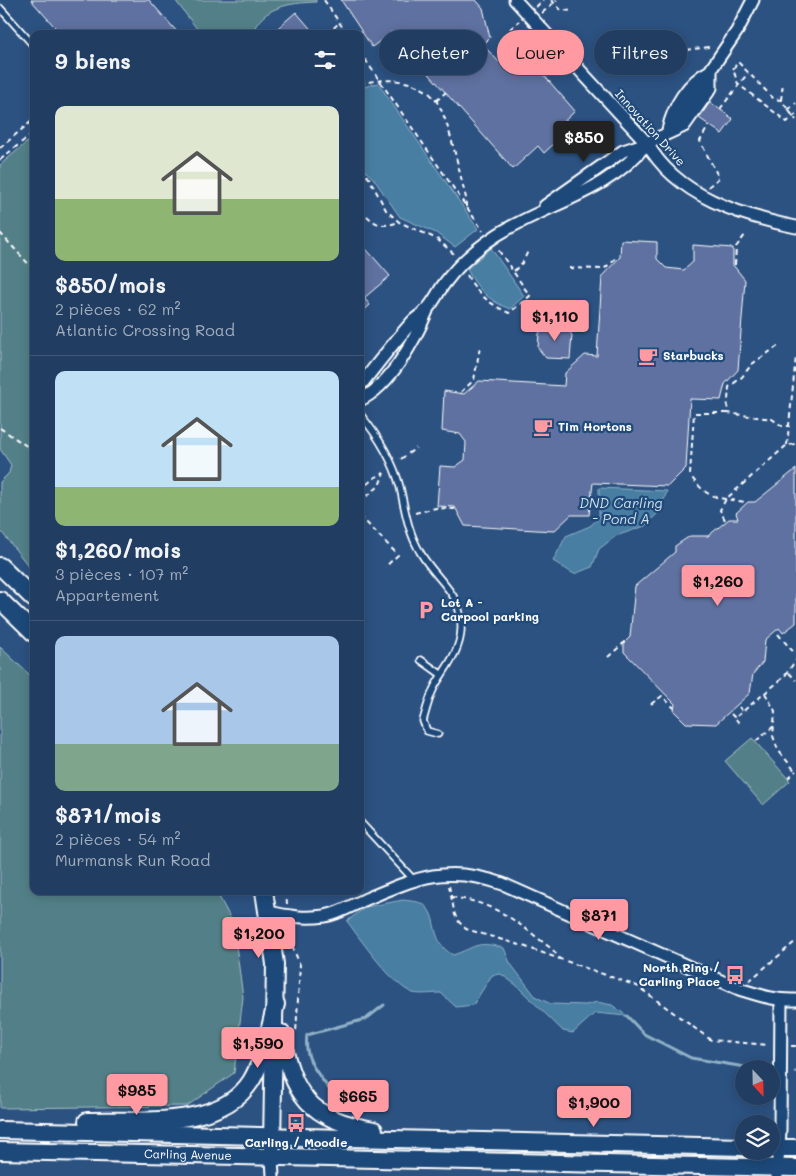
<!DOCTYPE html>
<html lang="fr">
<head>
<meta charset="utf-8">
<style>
  :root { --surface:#213e62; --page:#294568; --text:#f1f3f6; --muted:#a2aebe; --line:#3e5777; --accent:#ff9aa2 }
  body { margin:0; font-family:Mali,sans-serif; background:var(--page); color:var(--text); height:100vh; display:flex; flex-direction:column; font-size:19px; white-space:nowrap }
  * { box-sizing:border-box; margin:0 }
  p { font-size:16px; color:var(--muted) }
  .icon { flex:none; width:28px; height:28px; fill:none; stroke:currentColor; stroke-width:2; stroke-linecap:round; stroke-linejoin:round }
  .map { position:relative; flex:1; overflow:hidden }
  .details { position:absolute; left:30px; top:30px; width:334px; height:865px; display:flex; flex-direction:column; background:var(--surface); border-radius:10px; box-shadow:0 2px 12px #0003,0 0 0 1px var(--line) }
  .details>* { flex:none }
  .hud { position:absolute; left:379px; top:30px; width:341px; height:45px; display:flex; gap:10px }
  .needle { width:32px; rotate:158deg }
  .fabs { position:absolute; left:735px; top:1060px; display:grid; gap:10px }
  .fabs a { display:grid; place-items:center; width:45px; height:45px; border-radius:50%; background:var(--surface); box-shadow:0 2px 12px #0003,0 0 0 1px var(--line); font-size:25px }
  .price { position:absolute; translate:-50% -42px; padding:0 11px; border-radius:5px; background:var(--accent); color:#111; font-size:16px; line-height:32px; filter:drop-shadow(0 1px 2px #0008) }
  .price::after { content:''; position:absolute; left:50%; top:30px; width:15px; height:11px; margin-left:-8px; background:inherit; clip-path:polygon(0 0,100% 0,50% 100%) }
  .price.active { background:#222; color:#fff }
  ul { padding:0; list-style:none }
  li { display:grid; align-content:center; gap:10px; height:265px; padding:0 25px }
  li+li { border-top:1px solid var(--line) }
  li span { display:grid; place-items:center; height:155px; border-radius:10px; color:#555 }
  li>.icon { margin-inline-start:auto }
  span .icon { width:90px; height:90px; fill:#fffc; stroke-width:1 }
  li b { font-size:21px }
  h2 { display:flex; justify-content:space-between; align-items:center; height:60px; padding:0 25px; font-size:21px }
  .tag { padding:0 18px; border-radius:22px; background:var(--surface); box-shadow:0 2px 12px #0003,0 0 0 1px var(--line); font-size:18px; line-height:45px }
  .tag.active { background:var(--accent); color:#111 }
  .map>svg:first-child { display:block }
  .green { fill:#528088; stroke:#a8c0c4 }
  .water { fill:#477ea2; stroke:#91b2c7 }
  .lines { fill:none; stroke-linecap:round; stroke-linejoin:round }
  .stream { stroke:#91b2c7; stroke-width:3 }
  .building { fill:#5f71a0; stroke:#fff }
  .lane-casing { stroke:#fff; stroke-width:9 }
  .street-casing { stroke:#fff; stroke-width:15 }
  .secondary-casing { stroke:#fff; stroke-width:20 }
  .path { stroke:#fff; stroke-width:2; stroke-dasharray:5 4; stroke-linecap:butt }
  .lane { stroke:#1f4a7a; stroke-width:5.5 }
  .street { stroke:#1f4a7a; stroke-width:11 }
  .secondary { stroke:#1f4a7a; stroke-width:16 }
  .labels { text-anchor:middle; stroke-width:4.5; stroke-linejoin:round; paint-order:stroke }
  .street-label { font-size:12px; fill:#fff; stroke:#1f4a7a }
  .poi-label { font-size:12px; font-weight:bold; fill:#fff; stroke:#1f4a7a; text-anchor:start }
  .water-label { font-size:14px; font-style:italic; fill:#d1dfe8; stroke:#1f4a7a }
</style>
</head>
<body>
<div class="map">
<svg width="796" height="1176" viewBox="0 0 796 1176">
  <rect width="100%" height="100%" fill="#2c5282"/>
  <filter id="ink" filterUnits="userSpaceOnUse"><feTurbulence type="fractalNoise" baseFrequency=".02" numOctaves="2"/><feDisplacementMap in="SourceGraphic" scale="10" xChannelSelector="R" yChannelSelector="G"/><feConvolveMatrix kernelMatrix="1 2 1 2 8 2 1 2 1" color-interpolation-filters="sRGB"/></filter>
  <g filter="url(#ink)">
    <path class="green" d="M175,0H316V2C290,3 262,6 252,34H201Z
      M34,139V573L0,530V482L9,473L11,465L0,449V165L26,143Z
      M0,647L34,679V891H216L233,923L243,997L234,1073L187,1106L0,1108Z
      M752,738L790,781L763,805L725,761Z"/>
    <path class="water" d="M378,83L478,229L455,247L436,233L400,217L373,178L360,166V88Z
      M491,248L524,296L510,309C489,301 477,289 467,269Z
      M599,488L667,491L660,511L645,526L616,536L599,549L592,567L574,574L553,561L566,536L590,526L599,518Z
      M403,900C409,901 418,901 423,904C440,916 428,941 453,955C477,947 476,940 504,948L510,963L536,997L551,1004L586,1005L597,1002L612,1005L627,1016L595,1013L573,1033L563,1031L516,985L501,974L492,975L473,1005L456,1007L441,993C432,993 421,995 413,993C393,986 360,939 347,921L366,907Z"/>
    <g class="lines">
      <path class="stream" d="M627,1016L644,1034L691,1058L757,1069
        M795,1072H796
        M337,1100C322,1077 303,1063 307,1035L366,1019L384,1005"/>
    </g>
    <path class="building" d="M31,0H149L179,34H61Z
      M341,0H476L483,8L490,38L483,45L499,62L506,55L521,63L535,65L575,111L554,131L560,138L544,153L538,146L513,169L392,32L372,47Z
      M296,12L315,34H271Z
      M710,102L733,119L722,134L699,118Z
      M621,240L657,242V259L666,268L684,270L693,262V245L733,248V265L745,280L738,370L725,384L721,400L690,399L686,468L668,486L593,483L589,515H571L554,531L465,526L455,507L437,506L440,466L455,467L465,460L466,442L460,434L442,431L444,391L464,394L479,381L564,386L565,373L585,355L597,356L602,276L620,257Z
      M360,242L390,276L364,298L370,305L360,314Z
      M548,325L564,326L572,335L570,359L546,358L538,348L539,333Z
      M796,469V623L783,633L779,628L765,640L763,662L753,674L750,693L716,724L686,723L674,711L675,704L624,652V643L630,637L635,586L675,552V546L690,536H708L729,519H738L736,513L748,502H755Z"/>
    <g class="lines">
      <g class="lane-casing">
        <path id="lane" d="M0,8L34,46
          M360,414C378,436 393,460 400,487C405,510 408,532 420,552C437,582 463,592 461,630C460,653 444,669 434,688C429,698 426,710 423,721L427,731L438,734
          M421,660L442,675
          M360,822L413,879"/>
      </g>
      <g class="street-casing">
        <path id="street" d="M515,0L647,143C676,196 742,216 796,227
          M673,125L737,31L753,0
          M668,130C673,106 688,82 710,71
          M545,206L623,151L647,143L684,126L711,88V71
          M360,386C377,364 394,342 413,321C417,317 423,314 427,309C434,302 438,292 444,284C458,265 477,248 497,235C549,202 607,194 647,143
          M360,400C390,386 415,340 427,311
          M268,912C287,916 305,919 325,916C338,914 351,906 364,900C416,878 446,864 503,884L739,989C759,995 775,1001 796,1000
          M272,1157L273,1176
          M777,1176L780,1131L781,1000"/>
      </g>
      <g class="secondary-casing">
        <g id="secondary">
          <path d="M0,566L34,599"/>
          <path d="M0,600L34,633"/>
          <path d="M264,891L275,964L272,1145"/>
          <path d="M281,1033C293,1096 309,1119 374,1130"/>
          <path d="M87,1121C137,1119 220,1130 251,1081C265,1058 269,1029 276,1004"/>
          <path d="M0,1130L744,1147"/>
          <path d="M771,1148H796"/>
          <path id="s1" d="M0,1151L796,1168"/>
        </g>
      </g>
      <path class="path" d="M324,0L347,34
        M551,0L561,10L572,11
        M536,7L543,0
        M542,13L557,0
        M510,29L519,21
        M327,34L340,22
        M516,36L526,28
        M686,50L709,47
        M360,52L483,231
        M360,84C384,77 421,78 437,102C449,120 460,175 466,198V207
        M781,100L783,83
        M436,101L446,92
        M720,109L748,73
        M788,110L796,103
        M796,114L787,122L738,84L733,69L738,62L774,99L781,100L796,120
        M559,139L562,143L589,148L607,132
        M0,148L34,119
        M0,160L34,132
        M360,169L369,178L386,210L399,222L437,239L455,255
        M708,187L719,178L700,141L709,125
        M360,210C375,223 378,229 399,222
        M0,233L34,270
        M735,265L736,247L745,235
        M569,268L604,269L617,257
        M514,271L523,262L528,251
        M467,275C477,294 490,304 509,313L530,296L497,248
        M360,321V324
        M778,346L752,364L742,377L729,387L727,413L772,419L782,426H789
        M461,392L474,380L480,347
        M727,413H694L690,475C708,500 716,497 745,502
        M0,428L34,451
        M787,445L796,356
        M401,459L416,448
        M360,490L374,478L384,473
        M360,502L379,486L384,473
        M415,513L436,508L455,509
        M360,516L398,555L385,567
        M725,520L720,510L726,499L787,445L796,444
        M778,634L796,655
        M608,657L626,641
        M789,673L796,680
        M765,693L775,711L773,736L778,750L796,772
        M651,704L662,696L674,708
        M739,707L743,712
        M731,714L735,718
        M739,723L735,718L784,677L796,660
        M756,741L774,726
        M788,778L796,771
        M449,886L455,915L459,922L466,929L523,946L637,986L711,1040L768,1045
        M286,891L287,904
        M451,897C497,903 517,922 553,950L559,958
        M289,928L292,945L300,965L296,1033
        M749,981L796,941
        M791,1046H796
        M293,1123L302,1114"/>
      <use href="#lane" class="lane"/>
      <use href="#street" class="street"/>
      <use href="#secondary" class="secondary"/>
    </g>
  </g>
  <defs>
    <g id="cafe-bare" transform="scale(1.5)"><path d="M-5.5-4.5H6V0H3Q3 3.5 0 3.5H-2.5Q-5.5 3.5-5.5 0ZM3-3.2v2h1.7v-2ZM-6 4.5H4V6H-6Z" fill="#ff9aa2" stroke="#1f4a7a" stroke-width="2.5" paint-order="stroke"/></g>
    <g id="parking-bare" transform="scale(1.5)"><path d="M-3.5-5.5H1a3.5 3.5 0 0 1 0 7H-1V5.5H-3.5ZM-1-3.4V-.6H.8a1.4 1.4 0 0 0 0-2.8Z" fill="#ff9aa2" stroke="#1f4a7a" stroke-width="2.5" paint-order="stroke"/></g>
    <g id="bus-bare" transform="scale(1.5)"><path d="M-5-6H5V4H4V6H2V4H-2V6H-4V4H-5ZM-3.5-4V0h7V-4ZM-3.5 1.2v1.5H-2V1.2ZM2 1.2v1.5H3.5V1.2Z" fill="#ff9aa2" stroke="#1f4a7a" stroke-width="2.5" paint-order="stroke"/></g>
  </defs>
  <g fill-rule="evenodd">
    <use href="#cafe-bare" x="648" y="356"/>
    <use href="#cafe-bare" x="543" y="427"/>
    <use href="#parking-bare" x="426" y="610"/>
    <use href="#bus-bare" x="735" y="975"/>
    <use href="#bus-bare" x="296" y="1123"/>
  </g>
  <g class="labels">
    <g class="street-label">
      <text transform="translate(650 128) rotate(48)" y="4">Innovation Drive</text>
      <text dy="4" stroke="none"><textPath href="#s1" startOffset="188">Carling Avenue</textPath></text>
    </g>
    <g class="poi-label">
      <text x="663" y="360">Starbucks</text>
      <text x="558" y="431">Tim Hortons</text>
      <text x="441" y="607">Lot A -<tspan x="441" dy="14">Carpool parking</tspan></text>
      <text x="720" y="972" text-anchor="end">North Ring /<tspan x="720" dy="14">Carling Place</tspan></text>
      <text x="296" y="1147" text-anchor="middle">Carling / Moodie</text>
    </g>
    <g class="water-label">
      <text x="621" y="508">DND Carling<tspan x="621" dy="16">- Pond A</tspan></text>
    </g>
  </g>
</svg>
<div class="fabs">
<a><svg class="needle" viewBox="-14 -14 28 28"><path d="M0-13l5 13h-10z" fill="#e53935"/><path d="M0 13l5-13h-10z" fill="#a2aebe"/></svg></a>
<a><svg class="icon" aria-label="layers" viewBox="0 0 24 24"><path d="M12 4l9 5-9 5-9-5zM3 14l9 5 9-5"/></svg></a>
</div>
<b class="price active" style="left:584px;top:163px">$850</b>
<b class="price" style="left:555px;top:342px">$1,110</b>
<b class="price" style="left:718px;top:607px">$1,260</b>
<b class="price" style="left:599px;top:941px">$871</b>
<b class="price" style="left:259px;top:959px">$1,200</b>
<b class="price" style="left:258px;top:1069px">$1,590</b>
<b class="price" style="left:137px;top:1116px">$985</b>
<b class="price" style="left:358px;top:1122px">$665</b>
<b class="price" style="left:594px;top:1128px">$1,900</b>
<div class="hud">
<a class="tag">Acheter</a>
<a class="tag active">Louer</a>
<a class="tag">Filtres</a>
</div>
<section class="details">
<h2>9 biens<svg class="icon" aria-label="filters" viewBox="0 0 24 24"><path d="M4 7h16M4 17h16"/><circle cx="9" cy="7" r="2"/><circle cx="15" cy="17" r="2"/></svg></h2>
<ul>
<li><span style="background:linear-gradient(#dfe7d0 60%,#8fb573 0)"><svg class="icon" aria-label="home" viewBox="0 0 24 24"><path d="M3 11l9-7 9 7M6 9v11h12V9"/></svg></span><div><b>$850/mois</b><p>2 pièces · 62 m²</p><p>Atlantic Crossing Road</p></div></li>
<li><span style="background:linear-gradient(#bfe0f5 75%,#8fb573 0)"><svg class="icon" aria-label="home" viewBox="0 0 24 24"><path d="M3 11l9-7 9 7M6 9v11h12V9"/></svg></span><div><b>$1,260/mois</b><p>3 pièces · 107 m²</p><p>Appartement</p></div></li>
<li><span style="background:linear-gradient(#a9c7e8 70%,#7fa58c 0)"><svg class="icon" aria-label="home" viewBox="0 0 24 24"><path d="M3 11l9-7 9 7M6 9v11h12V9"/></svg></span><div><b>$871/mois</b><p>2 pièces · 54 m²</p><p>Murmansk Run Road</p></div></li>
</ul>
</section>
</div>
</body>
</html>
